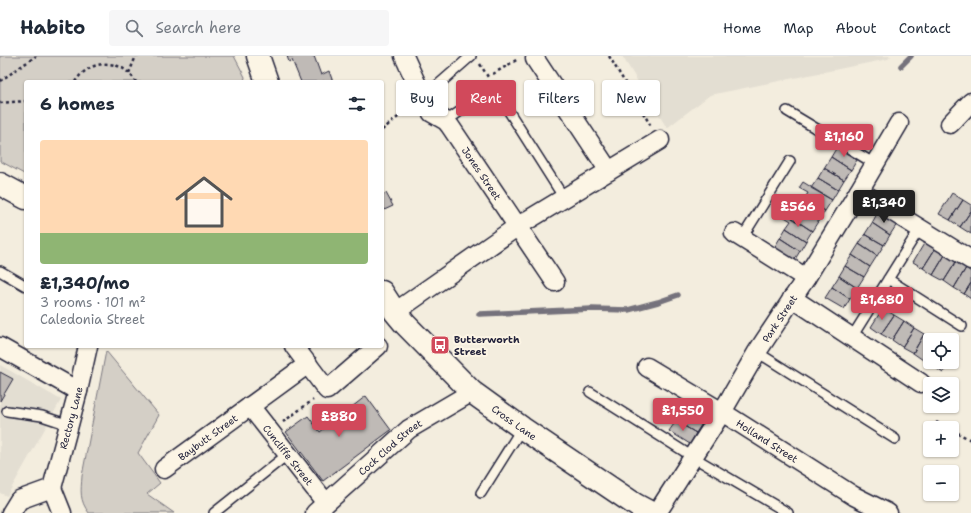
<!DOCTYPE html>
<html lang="en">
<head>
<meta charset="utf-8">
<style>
  :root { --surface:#fff; --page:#f6f6f7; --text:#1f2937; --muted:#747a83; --line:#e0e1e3; --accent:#d1495b }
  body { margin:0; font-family:"Shantell Sans",sans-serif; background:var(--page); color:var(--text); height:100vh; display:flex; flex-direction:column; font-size:15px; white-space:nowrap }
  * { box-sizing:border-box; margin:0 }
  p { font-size:13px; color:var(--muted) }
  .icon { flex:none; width:22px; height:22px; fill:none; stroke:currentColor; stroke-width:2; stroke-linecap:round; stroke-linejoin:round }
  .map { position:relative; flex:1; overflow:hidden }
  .panel { position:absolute; left:24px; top:24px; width:360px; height:268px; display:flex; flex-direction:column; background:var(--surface); border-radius:4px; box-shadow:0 1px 3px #0004 }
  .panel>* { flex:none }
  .guide { position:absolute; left:396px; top:24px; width:380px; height:36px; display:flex; gap:8px }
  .tools { position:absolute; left:923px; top:277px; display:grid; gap:8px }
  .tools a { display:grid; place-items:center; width:36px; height:36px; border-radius:4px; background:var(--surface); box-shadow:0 1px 3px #0004; font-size:20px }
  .price { position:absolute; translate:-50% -34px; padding:0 9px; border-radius:4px; background:var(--accent); color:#fff; font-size:13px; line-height:26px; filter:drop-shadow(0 1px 2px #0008) }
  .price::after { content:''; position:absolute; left:50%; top:24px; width:12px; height:9px; margin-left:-6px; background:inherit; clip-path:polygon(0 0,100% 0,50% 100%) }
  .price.on { background:#222; color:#fff }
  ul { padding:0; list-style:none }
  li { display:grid; align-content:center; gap:8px; height:212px; padding:0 16px }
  li span { display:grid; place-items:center; height:124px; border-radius:4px; color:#555 }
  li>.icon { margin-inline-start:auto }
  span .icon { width:72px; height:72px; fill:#fffc; stroke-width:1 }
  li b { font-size:17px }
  h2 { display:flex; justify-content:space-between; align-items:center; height:48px; padding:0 16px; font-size:17px }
  .pill { padding:0 14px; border-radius:4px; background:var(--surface); box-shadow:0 1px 3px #0004; font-size:14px; line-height:36px }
  .pill.on { background:var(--accent); color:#fff }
  header { display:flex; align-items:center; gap:24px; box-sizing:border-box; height:56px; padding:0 20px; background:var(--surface); border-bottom:1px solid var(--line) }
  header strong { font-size:19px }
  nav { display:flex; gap:22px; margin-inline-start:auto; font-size:14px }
  .search { width:280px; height:36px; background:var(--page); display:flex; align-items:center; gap:10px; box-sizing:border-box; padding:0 14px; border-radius:4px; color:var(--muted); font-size:15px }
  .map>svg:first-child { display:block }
  .built { fill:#e3ded2 }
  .green { fill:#d4cfc6; stroke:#7b7880 }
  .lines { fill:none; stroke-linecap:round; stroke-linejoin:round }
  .stream { stroke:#75727b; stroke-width:5.5 }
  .building { fill:#bfbab6; stroke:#22223b }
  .service-casing { stroke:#22223b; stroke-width:12 }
  .minor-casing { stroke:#22223b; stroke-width:21 }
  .tertiary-casing { stroke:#22223b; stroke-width:25 }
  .primary-casing { stroke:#22223b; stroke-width:25 }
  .path { stroke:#22223b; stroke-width:2.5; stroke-dasharray:3 3; stroke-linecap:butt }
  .service { stroke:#fcf5e5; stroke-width:9 }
  .minor { stroke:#fcf5e5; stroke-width:18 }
  .tertiary { stroke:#fcf5e5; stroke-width:22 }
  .primary { stroke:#fcf5e5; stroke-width:22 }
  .labels { text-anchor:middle; stroke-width:4; stroke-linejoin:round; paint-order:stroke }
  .street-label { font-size:10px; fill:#22223b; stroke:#fcf5e5 }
  .poi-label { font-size:10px; font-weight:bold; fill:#22223b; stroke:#fcf5e5; text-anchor:start }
</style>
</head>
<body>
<header>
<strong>Habito</strong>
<div class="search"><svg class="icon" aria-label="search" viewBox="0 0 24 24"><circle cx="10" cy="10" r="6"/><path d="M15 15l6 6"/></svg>Search here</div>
<nav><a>Home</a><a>Map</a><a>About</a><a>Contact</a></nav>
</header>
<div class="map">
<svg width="971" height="457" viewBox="0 0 971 457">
  <rect width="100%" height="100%" fill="#f3edde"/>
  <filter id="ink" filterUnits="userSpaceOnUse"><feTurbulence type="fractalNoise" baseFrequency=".025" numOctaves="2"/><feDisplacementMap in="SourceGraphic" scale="8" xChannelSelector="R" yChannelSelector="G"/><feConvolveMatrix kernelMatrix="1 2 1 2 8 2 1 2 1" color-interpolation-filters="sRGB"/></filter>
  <g filter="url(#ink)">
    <path class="built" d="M622,0H891L888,3L710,39L667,72Z
      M0,309L61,344L7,440L0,437Z"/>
    <path class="green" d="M0,0H234L245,21L244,26H26V119L0,105Z
      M106,295L159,359L138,397L160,427L147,438L174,457H89C79,444 81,435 82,420Z"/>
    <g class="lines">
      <path class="stream" d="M901,10L911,0
        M479,258L592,253L628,254L658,246L678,239"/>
    </g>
    <path class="building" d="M287,0H314L321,19L329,15L333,26H325L324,25L321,26H301L292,4L289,6Z
      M837,91L857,104L851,114L831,101Z
      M831,101L851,114L844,124L824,112Z
      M824,112L844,124L838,134L818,122Z
      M818,122L838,134L832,144L811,132Z
      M803,126L832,144L825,155L805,142L808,137L799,132Z
      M386,137L393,150L382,155V139Z
      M952,137L963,144L950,164L939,158Z
      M805,142L825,155L819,164L792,147L794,143L802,147Z
      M963,144L971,149V155L960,171L950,164Z
      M792,147L819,164L812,175L792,162L796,156L789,152Z
      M971,155V178L960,171Z
      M878,156L897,168L890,179L872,167Z
      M785,157L812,175L806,185L786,172L791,165L783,160Z
      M872,167L890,179L884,189L865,178Z
      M786,172L806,185L800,195L780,182Z
      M865,178L884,189L877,200L859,188Z
      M780,182L800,195L794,205L774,192Z
      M925,186L935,193L923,212L913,206Z
      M859,188L877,200L870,211L852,199Z
      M935,193L945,199L933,219L923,212Z
      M852,199L870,211L864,221L845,210Z
      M945,199L956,206L944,225L933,219Z
      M956,206L966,212L954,232L944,225Z
      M845,210L864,221L857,232L839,220Z
      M966,212L971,216V227L964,238L954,232Z
      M839,220L857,232L850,243L832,231Z
      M971,227V243L964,238Z
      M832,231L850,243L844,253L825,242Z
      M883,252L894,259L881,278L871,271Z
      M894,259L904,265L892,284L881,278Z
      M904,265L914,272L902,291L892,284Z
      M914,272L924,278L913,297L902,291Z
      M924,278L934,284H930V293L923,304L913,297Z
      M930,293V306H936L933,310L923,304Z
      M936,306H950L943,317L933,310Z
      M0,316L13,323L0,345Z
      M366,340L391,374L323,425L286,376L308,360L320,376Z
      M690,342L710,355L703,366L683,353Z
      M683,353L703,366L696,377L676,365Z
      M676,365L696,377L690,388L669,375Z"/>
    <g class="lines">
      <g class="service-casing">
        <path id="service" d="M423,42L471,0
          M787,55L875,108
          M446,65L494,32L564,142
          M742,182L790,105
          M0,215L26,230
          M888,223L962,270
          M852,281L920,172
          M757,296L895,383
          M590,336L693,401L788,457
          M7,355L42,360L69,369
          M481,437L522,372
          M214,457L288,398"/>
      </g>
      <g class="minor-casing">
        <g id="minor">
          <path id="s1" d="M404,0L423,42L432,57L446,65L450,70L555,226"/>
          <path d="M535,3L609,115"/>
          <path d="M950,68L971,46"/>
          <path d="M859,135L971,204"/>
          <path d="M734,177L806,222"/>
          <path d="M792,242L921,327"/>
          <path d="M395,256L518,170L660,84"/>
          <path d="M294,290L327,334L378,290"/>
          <path d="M0,291L78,335"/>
          <path id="s2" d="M647,311L722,356L854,440L888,457"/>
          <path id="s3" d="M250,350L326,447"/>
          <path id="s4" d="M164,413L308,308"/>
          <path d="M52,432L62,457"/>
          <path id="s5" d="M11,457L19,444L52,432L78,335L88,290"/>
          <path id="s6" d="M315,457L409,373L472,336"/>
          <path id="s7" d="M657,457L722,356L757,296L806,222L859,135L899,67"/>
        </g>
      </g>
      <g class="tertiary-casing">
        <path id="tertiary" d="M0,128L26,142"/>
      </g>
      <g class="primary-casing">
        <g id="primary">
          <path d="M258,0L267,26"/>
          <path id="s8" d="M382,236L395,256L405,268L472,336L522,372L636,449L651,457"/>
        </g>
      </g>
      <path class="path" d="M609,0L651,70
        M480,8L488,21
        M129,17L136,0
        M493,18L518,3
        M0,25L36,0
        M75,26C84,11 103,3 120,11C127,14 132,20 136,26
        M0,47L26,45
        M382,74L408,53
        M283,366L313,344
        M936,366L947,372
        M952,374L971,384"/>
      <use href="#service" class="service"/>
      <use href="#minor" class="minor"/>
      <use href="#tertiary" class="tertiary"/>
      <use href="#primary" class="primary"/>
    </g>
  </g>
  <defs>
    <g id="bus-square" transform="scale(1)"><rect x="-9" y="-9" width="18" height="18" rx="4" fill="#d1495b" stroke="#fcf5e5"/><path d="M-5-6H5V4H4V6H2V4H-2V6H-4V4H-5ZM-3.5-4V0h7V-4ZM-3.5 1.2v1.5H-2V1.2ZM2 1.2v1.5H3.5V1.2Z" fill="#fff"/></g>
  </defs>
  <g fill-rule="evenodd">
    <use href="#bus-square" x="440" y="289"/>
  </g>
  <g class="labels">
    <g class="street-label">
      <text dy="4" stroke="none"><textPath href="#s1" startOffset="143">Jones Street</textPath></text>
      <text dy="4" stroke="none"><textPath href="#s7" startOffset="230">Park Street</textPath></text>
      <text dy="4" stroke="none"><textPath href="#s5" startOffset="123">Rectory Lane</textPath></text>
      <text dy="4" stroke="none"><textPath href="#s8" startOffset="187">Cross Lane</textPath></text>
      <text dy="4" stroke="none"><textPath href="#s4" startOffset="54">Baybutt Street</textPath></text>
      <text dy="4" stroke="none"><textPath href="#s2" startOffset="141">Holland Street</textPath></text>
      <text dy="4" stroke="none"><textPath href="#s6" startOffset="100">Cock Clod Street</textPath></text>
      <text dy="4" stroke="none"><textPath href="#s3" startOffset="62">Cuncliffe Street</textPath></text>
    </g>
    <g class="poi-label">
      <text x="454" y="287">Butterworth<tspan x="454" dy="12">Street</tspan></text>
    </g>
  </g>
</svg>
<div class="tools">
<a><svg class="icon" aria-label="locate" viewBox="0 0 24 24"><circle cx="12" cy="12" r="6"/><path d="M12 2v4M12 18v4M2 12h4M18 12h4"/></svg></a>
<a><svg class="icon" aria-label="layers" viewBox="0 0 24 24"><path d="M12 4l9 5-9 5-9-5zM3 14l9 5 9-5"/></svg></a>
<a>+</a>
<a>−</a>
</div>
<b class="price" style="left:844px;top:102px">£1,160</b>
<b class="price on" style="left:884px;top:168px">£1,340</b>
<b class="price" style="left:798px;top:172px">£566</b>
<b class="price" style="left:882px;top:265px">£1,680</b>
<b class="price" style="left:683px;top:376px">£1,550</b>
<b class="price" style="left:339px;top:382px">£880</b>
<div class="guide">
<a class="pill">Buy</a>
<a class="pill on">Rent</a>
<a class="pill">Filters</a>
<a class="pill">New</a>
</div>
<section class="panel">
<h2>6 homes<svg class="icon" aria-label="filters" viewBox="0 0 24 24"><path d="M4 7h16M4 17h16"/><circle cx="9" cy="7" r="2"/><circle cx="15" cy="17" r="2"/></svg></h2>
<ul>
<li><span style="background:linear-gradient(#ffd9b3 75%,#8fb573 0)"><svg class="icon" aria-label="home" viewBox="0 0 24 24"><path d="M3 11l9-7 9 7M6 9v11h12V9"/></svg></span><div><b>£1,340/mo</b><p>3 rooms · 101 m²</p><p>Caledonia Street</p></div></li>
</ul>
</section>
</div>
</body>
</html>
